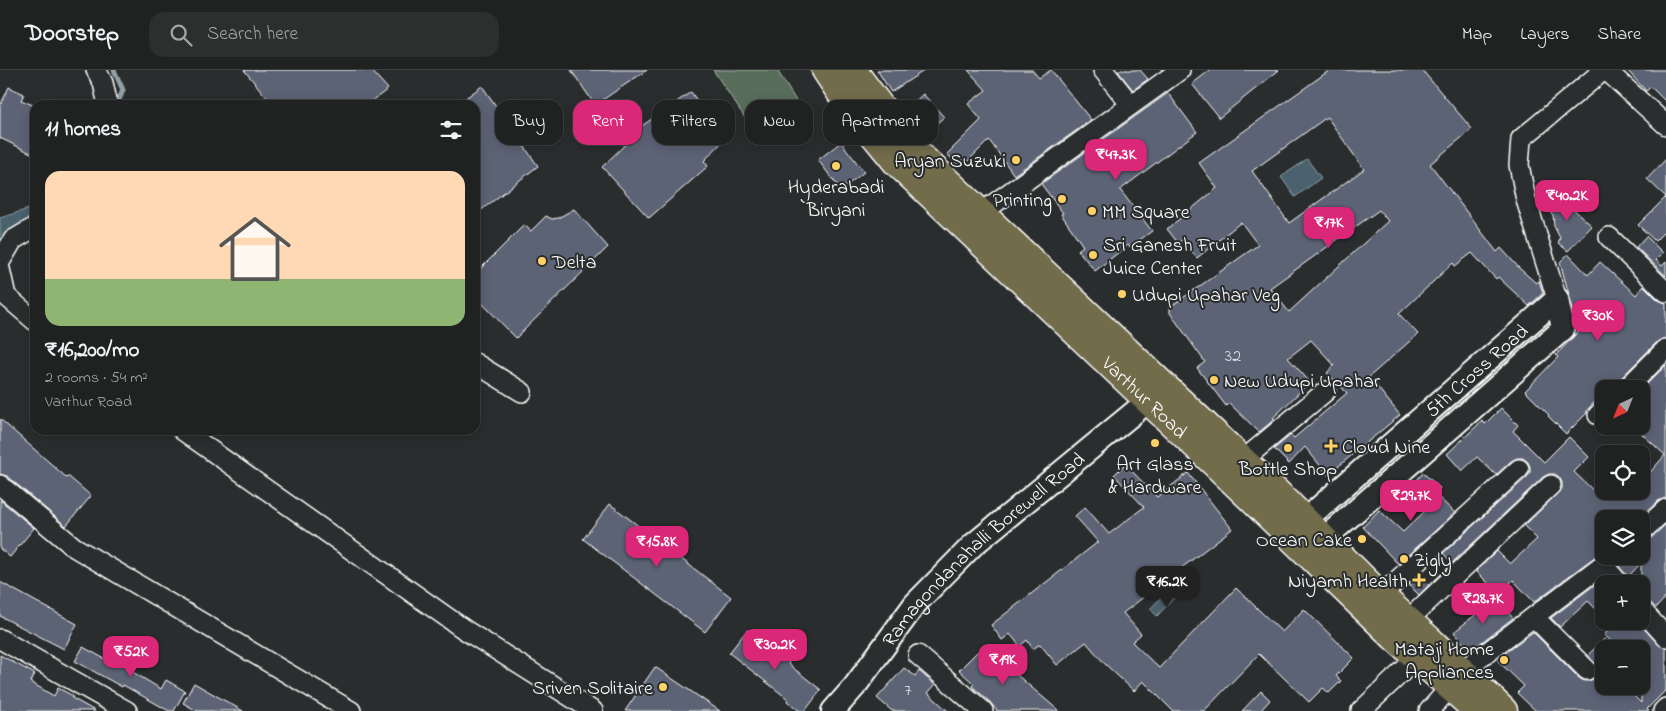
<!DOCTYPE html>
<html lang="en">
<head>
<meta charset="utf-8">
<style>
  :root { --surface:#202222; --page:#2d2f2f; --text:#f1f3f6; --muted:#a2a4a5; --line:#3d3f40; --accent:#db2777 }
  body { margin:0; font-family:"Indie Flower",sans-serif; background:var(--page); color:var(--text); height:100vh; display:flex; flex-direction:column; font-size:19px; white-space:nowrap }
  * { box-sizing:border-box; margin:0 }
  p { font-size:16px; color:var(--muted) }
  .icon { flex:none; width:28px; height:28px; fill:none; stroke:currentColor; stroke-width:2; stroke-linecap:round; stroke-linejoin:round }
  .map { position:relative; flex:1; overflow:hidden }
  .side { position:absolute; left:30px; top:30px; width:450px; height:335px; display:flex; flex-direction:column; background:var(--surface); border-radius:15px; box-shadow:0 2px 12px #0003,0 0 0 1px var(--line) }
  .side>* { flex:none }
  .guide { position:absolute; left:495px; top:30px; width:475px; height:45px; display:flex; gap:10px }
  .needle { width:32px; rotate:223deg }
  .fabs { position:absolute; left:1595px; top:310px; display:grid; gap:10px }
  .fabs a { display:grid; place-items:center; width:55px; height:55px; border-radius:10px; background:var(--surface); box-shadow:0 2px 12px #0003,0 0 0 1px var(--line); font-size:25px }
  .price { position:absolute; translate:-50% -42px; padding:0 11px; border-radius:10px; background:var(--accent); color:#fff; font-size:16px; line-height:32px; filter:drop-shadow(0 1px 2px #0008) }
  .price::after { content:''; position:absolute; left:50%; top:30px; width:15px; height:11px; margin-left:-8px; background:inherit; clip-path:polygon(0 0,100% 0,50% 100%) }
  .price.current { background:#222; color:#fff }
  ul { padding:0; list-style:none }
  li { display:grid; align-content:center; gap:10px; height:265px; padding:0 15px }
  li span { display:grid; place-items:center; height:155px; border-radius:15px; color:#555 }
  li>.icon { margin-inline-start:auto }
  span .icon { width:90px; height:90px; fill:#fffc; stroke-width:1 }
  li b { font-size:21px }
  h2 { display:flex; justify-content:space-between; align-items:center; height:60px; padding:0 15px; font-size:21px }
  .chip { padding:0 18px; border-radius:15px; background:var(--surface); box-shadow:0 2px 12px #0003,0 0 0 1px var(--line); font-size:18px; line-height:45px }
  .chip.current { background:var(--accent); color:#fff }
  header { display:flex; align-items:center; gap:30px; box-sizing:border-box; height:70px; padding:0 25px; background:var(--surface); border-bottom:1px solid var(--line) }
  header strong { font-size:24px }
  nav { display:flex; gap:28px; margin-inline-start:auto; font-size:18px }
  .search { width:350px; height:45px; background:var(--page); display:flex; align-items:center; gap:12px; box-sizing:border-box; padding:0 18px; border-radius:15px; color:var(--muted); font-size:19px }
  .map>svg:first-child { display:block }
  .green { fill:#586e5a; stroke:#acb6ac }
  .water { fill:#49626d; stroke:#92a1a7 }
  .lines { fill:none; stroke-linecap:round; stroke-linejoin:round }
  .stream { stroke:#92a1a7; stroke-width:5 }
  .building { fill:#5b6475; stroke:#fff; fill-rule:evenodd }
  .minor-casing { stroke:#fff; stroke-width:22 }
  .tertiary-casing { stroke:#fff; stroke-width:26 }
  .primary-casing { stroke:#fff; stroke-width:31 }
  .minor { stroke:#2a2d2e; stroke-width:19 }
  .tertiary { stroke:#2a2d2e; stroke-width:22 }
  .primary { stroke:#726c4b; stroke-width:28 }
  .poi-dot { fill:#ffd166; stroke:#2a2d2e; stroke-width:2 }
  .labels { text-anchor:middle; stroke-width:4; stroke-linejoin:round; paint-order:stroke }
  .number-label { font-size:18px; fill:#d6d8dc }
  .poi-label { font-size:20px; fill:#fff; stroke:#2a2d2e; text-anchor:start }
  .street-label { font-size:20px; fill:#fff; stroke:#2a2d2e }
</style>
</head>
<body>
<header>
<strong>Doorstep</strong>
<div class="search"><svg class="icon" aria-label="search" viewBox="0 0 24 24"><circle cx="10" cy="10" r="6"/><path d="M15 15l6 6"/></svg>Search here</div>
<nav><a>Map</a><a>Layers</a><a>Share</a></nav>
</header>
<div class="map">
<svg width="1666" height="641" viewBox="0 0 1666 641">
  <rect width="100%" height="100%" fill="#2a2d2e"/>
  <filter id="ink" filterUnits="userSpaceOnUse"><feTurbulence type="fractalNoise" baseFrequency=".02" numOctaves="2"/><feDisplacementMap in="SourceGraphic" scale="10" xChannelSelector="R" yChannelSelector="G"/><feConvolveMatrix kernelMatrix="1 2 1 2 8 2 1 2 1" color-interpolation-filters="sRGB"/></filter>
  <g filter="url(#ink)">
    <path class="green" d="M713,0H777L806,47L764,76Z"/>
    <path class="water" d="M1307,89L1321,108L1295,127L1281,107Z
      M35,137V153L0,169V148Z
      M1171,517L1178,524L1157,546L1150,539Z"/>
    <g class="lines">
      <path class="stream" d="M114,0L123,20L117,35"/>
    </g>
    <path class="building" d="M244,0H371L388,19L367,35H283L280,31L273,35Z
      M571,0H647L595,35Z
      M877,0H925L891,22Z
      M968,0H1032L1039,8L1051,0L1091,50L1014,105L989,70L968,91L965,88L958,95L947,84L981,50L968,34L986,20Z
      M1117,0H1140L1148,9L1133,20Z
      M1210,0H1279L1219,48L1192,14Z
      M1330,0H1422L1472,59L1430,94L1497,182L1501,178L1520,199L1536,213L1539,211L1543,223L1529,236L1498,207L1496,209L1472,183L1455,196L1453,193L1399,244L1418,264L1369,307L1400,345L1328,405L1305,377L1289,394L1274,379L1291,365L1294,368L1347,323L1327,303L1334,295L1311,270L1288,288L1310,312L1273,348L1275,349L1259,362L1229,333L1226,336L1197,298L1205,292L1170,243V237L1258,175L1241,152L1197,188L1182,170L1178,173L1167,159L1217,118L1199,93ZM1327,47L1364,99L1289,153L1252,101ZM1379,140L1388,151L1289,242L1270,218Z
      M1627,0H1666V32L1651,17L1646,21Z
      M482,16L538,96L475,145V35H456Z
      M9,17L24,24L21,30L35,36V85L0,68V36Z
      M691,22L724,70L704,91L708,96L649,148L602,97L636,64L633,62Z
      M1168,23L1197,62L1120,120L1152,161L1130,177L1128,175L1095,201L1078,180L1083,176L1061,144L1063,143L1041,114Z
      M923,24L944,47L927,62L906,40Z
      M841,72L864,102L841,120L818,90Z
      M1666,89V160L1655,171L1638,155L1666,127L1647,109Z
      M1555,122L1592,156L1568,181L1558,173L1560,168L1554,156L1553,145L1548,140L1550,138L1548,137L1550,134L1546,131Z
      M574,139L608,177L516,268L475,226V204L524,155L531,161L546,146L552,149L558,148Z
      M1646,166L1663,183L1656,190L1662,196L1666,192V206L1636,177Z
      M1568,184L1588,205L1600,192L1636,225L1644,216L1658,230L1666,233V268L1658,271L1618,311L1615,319H1604V322L1586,341L1587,343L1566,364L1548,346L1549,345L1525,321L1558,287L1556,285L1579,261L1560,192Z
      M1666,295V428L1658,431L1639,449H1604V480L1534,532L1513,510L1499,524L1476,501L1497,481L1510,494L1537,469L1524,456L1562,419V412L1559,407L1555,404H1549L1543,407L1452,493L1443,483L1527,407L1530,403V397L1528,392L1523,388H1517L1511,391L1496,405L1477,387L1462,401L1447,384L1482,351L1485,354L1501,338L1518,355L1513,361L1544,392L1569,367L1589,387L1574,402L1601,428L1603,427L1604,428L1611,421H1641V413L1665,385L1641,363V320Z
      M0,349L67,408L68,406L91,426L66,456L7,406L0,404Z
      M1125,394L1157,427L1188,403L1232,459L1123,543L1141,564L1132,572L1159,598L1236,518L1282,562L1304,539L1354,588L1336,606L1341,611L1329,623L1323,618L1309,632L1259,584L1204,641H1173L1143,611L1134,621L1104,593L1086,572L1057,595L1040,574L1033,579L1027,570L1020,576L1010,564L1002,570L991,555L1098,472L1075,446L1085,437L1109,464L1144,437L1114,405Z
      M1423,403L1440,418L1435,424L1455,443L1398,494L1363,457L1379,440L1403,462L1425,441L1405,423Z
      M0,430L34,458L10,487L0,479Z
      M610,434L731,527L705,562L583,469Z
      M1666,454V527L1656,538L1649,531L1641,528V493L1628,507L1619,496L1624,491L1625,486H1641V473L1649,470Z
      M1419,506L1429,515L1419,525L1409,515Z
      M1601,510L1604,513V547L1588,531L1560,557L1551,548Z
      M0,512L77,554L64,579L0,546Z
      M1496,528L1513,548L1470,581L1454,562Z
      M1617,551H1637L1658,574L1666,578V620L1647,639L1649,641H1536L1517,623L1524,616L1496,589L1533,562L1579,608L1584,611H1589L1595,608L1598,603V598L1588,585L1604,569V616H1616L1624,624L1628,620L1641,633V579H1620L1604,565Z
      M747,560L789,592L788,594L821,620L805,641H800L787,631L788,629L729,583Z
      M83,577L105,589L109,580L134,594L131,601L161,619L166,610L185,621L174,641H169L123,615L122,617L75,591Z
      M981,578L1007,602L1010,599L1059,641H997L990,632L972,616L974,614L959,600Z
      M0,585L35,604L30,612L54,626L58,618L73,626L72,628L95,641H0Z
      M655,597L720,641H625Z
      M904,598L915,606L919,601L935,615L928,623L948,641H892L877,628Z
      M194,613L243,641H197L183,633Z
      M1261,621L1270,630L1260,641H1242Z"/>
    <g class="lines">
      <g class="minor-casing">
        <path id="minor" d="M96,0L103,13L108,35
          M1103,0L1131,35
          M1606,0L1666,55
          M981,143L1180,0
          M1609,167L1666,222
          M0,192L13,170L35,157
          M0,199L6,226L35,251
          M1557,229L1526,130L1519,95L1521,69L1604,0
          M475,293L522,322
          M1626,319L1666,279
          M1598,345L1604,340
          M182,360L465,560L593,641
          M1242,391L1326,321
          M0,415L74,477L351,641
          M1641,462L1666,439
          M1603,495L1620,514
          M1380,526L1519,399
          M1641,539L1666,567
          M1534,547L1587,600
          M1407,551L1551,415
          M0,569L127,641
          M918,585L983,641
          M1462,601L1614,486
          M1361,641L1425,580
          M1429,641L1445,623
          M1663,641L1666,638"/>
      </g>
      <g class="tertiary-casing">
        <g id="tertiary">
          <path id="s1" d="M1304,451L1557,229"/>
          <path d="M1324,469L1563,259L1557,229"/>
          <path id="s2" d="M833,641L855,616L915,534L973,475L1148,331"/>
        </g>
      </g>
      <g class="primary-casing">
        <g id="primary">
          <path id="s3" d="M826,0L846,30L896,91L1218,396L1395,567L1478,641"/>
          <path d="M852,0L910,77L1285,431L1380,526L1432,573L1503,641"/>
        </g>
      </g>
      <use href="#minor" class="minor"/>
      <use href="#tertiary" class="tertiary"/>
      <use href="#primary" class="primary"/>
    </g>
  </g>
  <g class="poi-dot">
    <circle cx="1016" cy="90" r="5"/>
    <circle cx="836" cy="96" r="5"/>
    <circle cx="1062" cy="129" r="5"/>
    <circle cx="1092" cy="141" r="5"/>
    <circle cx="1093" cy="185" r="5"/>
    <circle cx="542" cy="191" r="5"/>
    <circle cx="1122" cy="224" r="5"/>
    <circle cx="1214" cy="310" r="5"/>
    <circle cx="1155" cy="373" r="5"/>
    <path d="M1328.5 368.5h5v5h5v5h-5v5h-5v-5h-5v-5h5z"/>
    <circle cx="1288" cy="378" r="5"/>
    <circle cx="1362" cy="469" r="5"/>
    <circle cx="1404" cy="489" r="5"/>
    <path d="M1416.5 502.5h5v5h5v5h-5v5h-5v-5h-5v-5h5z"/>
    <circle cx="1504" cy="590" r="5"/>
    <circle cx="663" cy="617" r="5"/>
  </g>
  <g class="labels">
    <g class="number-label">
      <text x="1233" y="291">32</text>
      <text x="908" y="625">7</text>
    </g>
    <g class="poi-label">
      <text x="1006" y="97" text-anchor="end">Aryan Suzuki</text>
      <text x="836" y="123" text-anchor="middle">Hyderabadi<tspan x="836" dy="23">Biryani</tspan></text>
      <text x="1052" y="136" text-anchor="end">Printing</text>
      <text x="1102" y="148">MM Square</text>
      <text x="1103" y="181">Sri Ganesh Fruit<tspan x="1103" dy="23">Juice Center</tspan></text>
      <text x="552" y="198">Delta</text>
      <text x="1132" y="231">Udupi Upahar Veg</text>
      <text x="1224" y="317">New Udupi Upahar</text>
      <text x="1342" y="383">Cloud Nine</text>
      <text x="1155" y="400" text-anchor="middle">Art Glass<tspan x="1155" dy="23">&amp; Hardware</tspan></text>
      <text x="1288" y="405" text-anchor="middle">Bottle Shop</text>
      <text x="1352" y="476" text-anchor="end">Ocean Cake</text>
      <text x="1414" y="496">Zigly</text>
      <text x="1408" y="517" text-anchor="end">Niyamh Health</text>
      <text x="1494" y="585" text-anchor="end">Mataji Home<tspan x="1494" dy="23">Appliances</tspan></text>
      <text x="653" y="624" text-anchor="end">Sriven Solitaire</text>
    </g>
    <g class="street-label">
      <text dy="7" stroke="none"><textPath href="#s1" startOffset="229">5th Cross Road</textPath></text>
      <text dy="7" stroke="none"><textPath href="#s3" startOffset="458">Varthur Road</textPath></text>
      <text dy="7" stroke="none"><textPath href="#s2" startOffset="222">Ramagondanahalli Borewell Road</textPath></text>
    </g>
  </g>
</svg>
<div class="fabs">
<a><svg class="needle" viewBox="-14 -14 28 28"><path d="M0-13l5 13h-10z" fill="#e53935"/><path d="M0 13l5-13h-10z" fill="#a2a4a5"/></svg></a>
<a><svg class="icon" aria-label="locate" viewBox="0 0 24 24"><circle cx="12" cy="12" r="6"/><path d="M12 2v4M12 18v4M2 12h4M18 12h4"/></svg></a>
<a><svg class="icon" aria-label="layers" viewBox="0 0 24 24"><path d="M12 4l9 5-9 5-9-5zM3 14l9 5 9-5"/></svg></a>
<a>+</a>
<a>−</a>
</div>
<b class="price" style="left:1116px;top:111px">₹47.3K</b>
<b class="price" style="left:1567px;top:152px">₹40.2K</b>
<b class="price" style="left:1329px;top:179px">₹17K</b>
<b class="price" style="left:1598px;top:272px">₹30K</b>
<b class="price" style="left:1411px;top:452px">₹29.7K</b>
<b class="price" style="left:657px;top:498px">₹15.8K</b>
<b class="price current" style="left:1167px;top:538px">₹16.2K</b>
<b class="price" style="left:1483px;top:555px">₹28.7K</b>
<b class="price" style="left:775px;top:601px">₹30.2K</b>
<b class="price" style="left:131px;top:608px">₹52K</b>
<b class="price" style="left:1003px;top:616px">₹19K</b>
<div class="guide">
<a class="chip">Buy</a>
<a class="chip current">Rent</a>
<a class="chip">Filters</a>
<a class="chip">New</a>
<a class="chip">Apartment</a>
</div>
<section class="side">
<h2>11 homes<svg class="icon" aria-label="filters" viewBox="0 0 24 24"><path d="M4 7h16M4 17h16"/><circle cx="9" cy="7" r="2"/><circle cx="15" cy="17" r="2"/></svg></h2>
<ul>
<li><span style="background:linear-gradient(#ffd9b3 70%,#8fb573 0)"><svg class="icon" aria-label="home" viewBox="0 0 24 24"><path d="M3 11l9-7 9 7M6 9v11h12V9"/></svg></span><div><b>₹16,200/mo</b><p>2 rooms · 54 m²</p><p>Varthur Road</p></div></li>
</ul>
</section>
</div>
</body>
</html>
